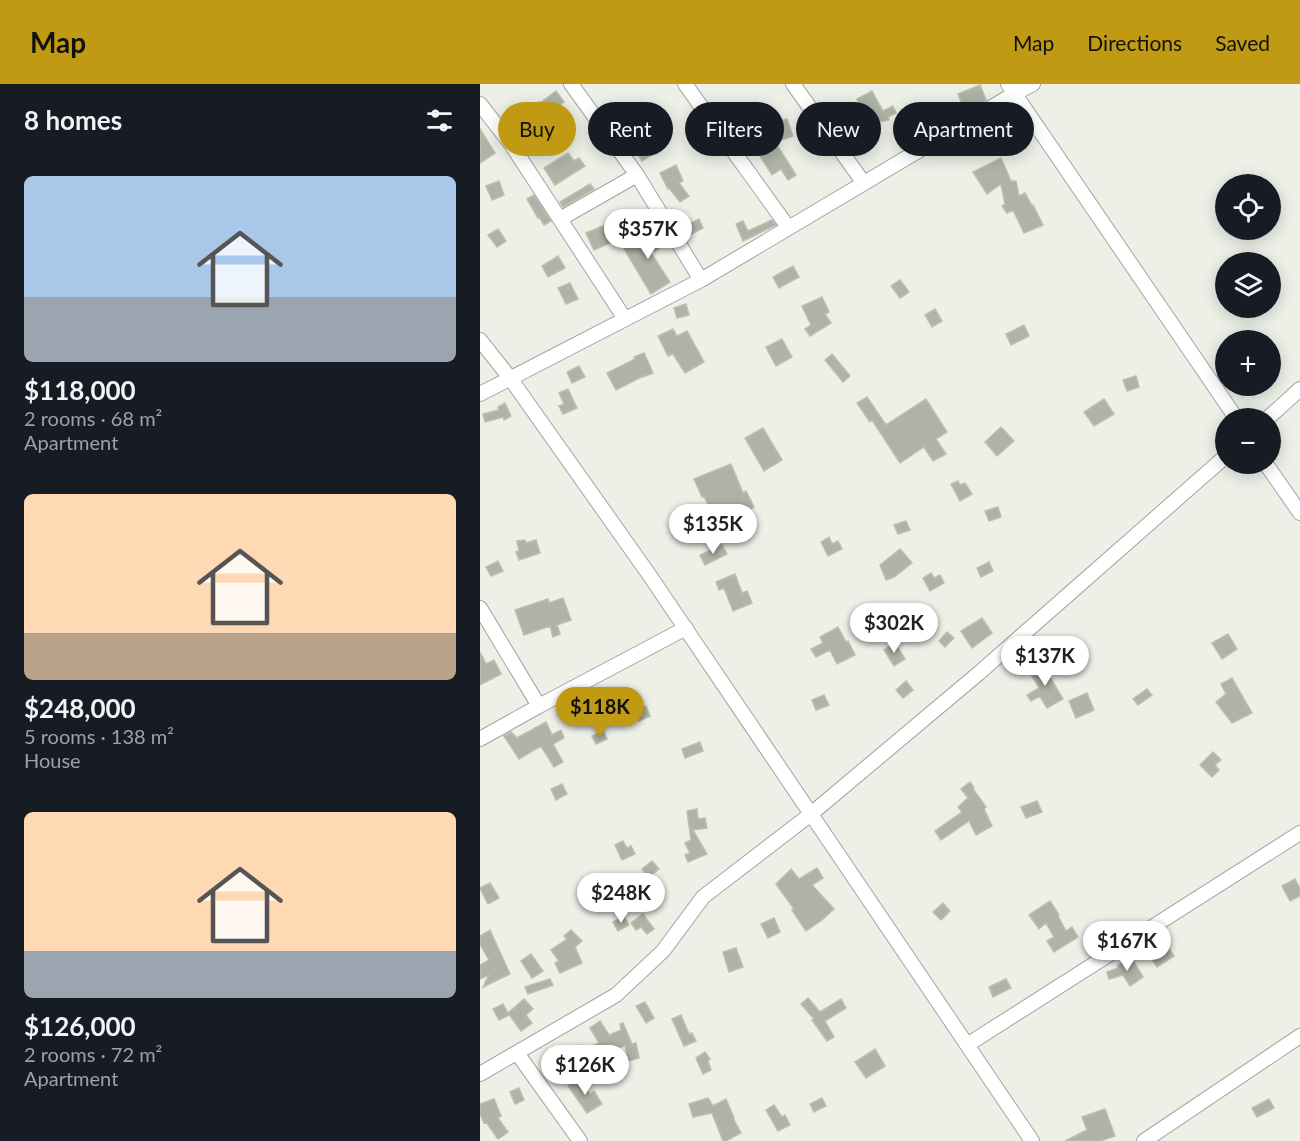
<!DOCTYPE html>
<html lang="en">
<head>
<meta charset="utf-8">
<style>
  :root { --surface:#171b24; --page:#20242c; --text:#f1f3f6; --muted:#9ea1a6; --accent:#bf9a12 }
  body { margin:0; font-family:Lato,sans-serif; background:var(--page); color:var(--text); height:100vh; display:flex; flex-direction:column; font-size:22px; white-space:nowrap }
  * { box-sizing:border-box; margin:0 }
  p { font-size:20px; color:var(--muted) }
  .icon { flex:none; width:33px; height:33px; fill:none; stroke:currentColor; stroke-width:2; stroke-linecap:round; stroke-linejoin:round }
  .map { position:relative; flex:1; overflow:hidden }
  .details { display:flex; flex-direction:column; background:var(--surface); width:480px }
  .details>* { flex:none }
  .banner { position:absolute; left:18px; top:18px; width:570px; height:54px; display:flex; gap:12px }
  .controls { position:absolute; left:735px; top:90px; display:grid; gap:12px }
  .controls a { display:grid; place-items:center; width:66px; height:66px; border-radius:50%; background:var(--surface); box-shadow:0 3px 15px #0003; font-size:30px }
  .price { position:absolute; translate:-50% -51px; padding:0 14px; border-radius:21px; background:#fff; color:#222; font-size:20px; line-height:39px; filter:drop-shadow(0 2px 3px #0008) }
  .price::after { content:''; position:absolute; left:50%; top:36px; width:18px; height:14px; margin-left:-9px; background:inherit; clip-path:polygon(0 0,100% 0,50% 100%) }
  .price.active { background:var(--accent); color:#111 }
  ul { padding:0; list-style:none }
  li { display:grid; align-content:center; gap:12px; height:318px; padding:0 24px }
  li span { display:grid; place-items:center; height:186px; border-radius:9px; color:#555 }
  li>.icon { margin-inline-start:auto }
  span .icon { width:108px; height:108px; fill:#fffc; stroke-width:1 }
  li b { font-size:26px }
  h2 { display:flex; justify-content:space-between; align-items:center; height:72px; padding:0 24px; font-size:26px }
  .tag { padding:0 21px; border-radius:27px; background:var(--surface); box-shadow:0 3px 15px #0003; font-size:21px; line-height:54px }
  .tag.active { background:var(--accent); color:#111 }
  header { display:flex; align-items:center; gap:36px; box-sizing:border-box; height:84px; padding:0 30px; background:var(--accent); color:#111 }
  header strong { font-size:28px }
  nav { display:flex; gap:33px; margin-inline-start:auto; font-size:21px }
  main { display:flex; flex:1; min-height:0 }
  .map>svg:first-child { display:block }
  .building { fill:#afb2a6; stroke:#bbc0ab; stroke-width:1.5 }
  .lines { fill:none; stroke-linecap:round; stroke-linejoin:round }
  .minor-casing { stroke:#a4a4a4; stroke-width:16 }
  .minor { stroke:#fff; stroke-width:14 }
</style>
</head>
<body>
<header>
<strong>Map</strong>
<nav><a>Map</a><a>Directions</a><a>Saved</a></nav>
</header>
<main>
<section class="details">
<h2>8 homes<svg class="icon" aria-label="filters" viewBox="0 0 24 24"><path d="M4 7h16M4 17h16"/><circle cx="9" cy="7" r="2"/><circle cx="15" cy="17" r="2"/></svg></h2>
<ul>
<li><span style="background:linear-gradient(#a9c7e8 65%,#9aa5b1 0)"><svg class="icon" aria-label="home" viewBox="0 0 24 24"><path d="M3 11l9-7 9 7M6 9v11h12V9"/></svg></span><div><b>$118,000</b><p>2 rooms · 68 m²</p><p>Apartment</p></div></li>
<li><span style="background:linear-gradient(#ffd9b3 75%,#b9a48a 0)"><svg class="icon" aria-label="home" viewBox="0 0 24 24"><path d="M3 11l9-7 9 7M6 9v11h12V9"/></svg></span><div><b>$248,000</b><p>5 rooms · 138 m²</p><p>House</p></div></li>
<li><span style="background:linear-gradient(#ffd9b3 75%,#9aa5b1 0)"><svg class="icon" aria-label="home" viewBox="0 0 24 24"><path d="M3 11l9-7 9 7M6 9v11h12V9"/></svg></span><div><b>$126,000</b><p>2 rooms · 72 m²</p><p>Apartment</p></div></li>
</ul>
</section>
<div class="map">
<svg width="820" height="1057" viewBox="0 0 820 1057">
  <rect width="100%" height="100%" fill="#ecf0e7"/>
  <path class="building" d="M500,1L506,16L485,28L478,10Z
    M76,7L84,18L60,36L64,44L42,55L31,35L54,23L53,22L59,18L60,19Z
    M392,7L403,27L413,22L416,29L408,33L409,36L390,40L398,57L392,60L383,42L370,48L366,41L385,30L377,15Z
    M307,35L313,52L295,58L290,40Z
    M0,45L15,69L0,79Z
    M170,61L175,69L162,77L157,69Z
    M297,61L316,91L308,96L301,85L292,91L280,72Z
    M88,69L94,77L99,74L105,82L75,101L64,84Z
    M521,74L531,97H536L539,112L545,109L552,122L553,121L563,141L544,149L533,126L527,129L522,122L525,120L521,100L507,110L493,88Z
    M196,81L203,97L199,99L209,112L200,118L189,104L188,105L180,89Z
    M19,97L24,111L12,116L6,102Z
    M110,100L114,105L83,123L80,118Z
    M54,111L71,137L64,141L59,133L58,134L47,115Z
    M140,135L144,145L129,151L132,158L114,166L106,149Z
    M219,135L223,144L210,151L205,142Z
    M292,136L296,141L263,157L256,140L263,137L268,147Z
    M179,144L188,159L171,169L190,198L171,210L143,163L155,156L157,158Z
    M18,145L26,157L17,163L8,151Z
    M78,172L85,184L68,193L62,182Z
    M313,182L319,193L299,204L293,193Z
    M420,196L429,208L420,214L411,202Z
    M90,199L98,215L86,220L78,204Z
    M342,213L349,228L345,230L351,239L330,252L325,245L331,241L322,222Z
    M206,220L209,231L197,234L194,224Z
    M455,225L462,237L452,243L445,231Z
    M544,241L549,252L531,261L526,250Z
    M193,245L197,252L207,247L224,278L205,289L193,270L188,272L178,252Z
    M302,255L312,273L296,282L286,263Z
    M164,269L173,289L163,293V292L136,306L127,289L155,275L154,273Z
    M352,270L370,292L363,298L345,276Z
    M99,282L105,293L92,299L87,288Z
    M656,292L659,303L647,307L643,296Z
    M88,305L97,324L83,330L79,322L84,320L79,309Z
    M387,313L406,341L446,315L467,348L456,355L466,370L453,377L444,363L420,379L392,336L390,338L377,319Z
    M624,315L634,330L614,342L604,328Z
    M25,319L31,332L24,336L23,333L5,338L3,330L19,326L18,323Z
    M521,343L534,357L517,372L505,358Z
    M283,344L302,376L284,387L265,354Z
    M251,380L263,409L266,407L274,423L269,426L270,428L238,443L224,412L222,413L214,395Z
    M478,397L480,401L485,399L492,410L480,417L471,400Z
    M518,423L521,433L509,437L505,427Z
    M426,437L430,446L418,450L414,441Z
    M349,453L352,460L358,457L362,465L348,472L341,458Z
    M45,456L46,459L56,456L60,469L39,476L36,468L39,467L37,457Z
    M242,461L247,470L225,481L220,471Z
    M420,465L432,479L414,493L406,496L400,481Z
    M18,477L23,487L11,492L6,483Z
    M509,478L513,487L501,493L497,484Z
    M451,489L454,494L460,491L464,499L450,507L443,494Z
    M255,490L262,509L267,507L272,519L253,527L244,504L239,506L236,498Z
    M83,514L91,536L77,541L80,550L73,553L70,542L44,551L35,526L68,515L69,519Z
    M502,534L512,549L492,564L481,547Z
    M358,543L366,558L368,557L375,571L357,580L350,566L336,573L331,565L343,559L340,553Z
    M467,548L474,554L465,563L459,557Z
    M748,550L757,565L742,575L732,559Z
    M415,559L425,575L414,582L404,566Z
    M0,568L6,580L14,576L21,590L0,601Z
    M561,578L583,615L567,624L560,612L551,617L547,611L559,604L551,590L555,588L552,583Z
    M752,594L772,629L752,639L736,618L746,610L741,600Z
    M426,597L433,606L423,614L416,606Z
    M667,605L672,611L658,621L653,615Z
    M607,609L614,626L596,634L589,617Z
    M344,611L349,621L336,626L332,616Z
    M166,622L170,632L159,637L154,627Z
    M66,638L72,651L81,646L84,654L73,660L83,678L74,683L61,662L39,675L24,652L31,648L37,654Z
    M123,647L127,655L116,660L112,652Z
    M220,658L223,667L205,674L202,665Z
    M733,668L741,676L735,681L739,686L732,693L720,681Z
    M490,698L494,704L493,705L506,723L504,725L512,742L496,751L489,737L461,756L455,747L482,728L478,723L488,714L481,705Z
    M82,700L87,710L76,716L71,705Z
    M557,717L562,728L546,734L541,723Z
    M217,725L218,735L225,734L227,744L213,746L227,770L208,778L205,771L210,769L205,759L211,756L207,727Z
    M143,757L147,764L151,762L155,770L142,776L135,761Z
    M172,777L179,785L169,793L162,785Z
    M337,784L343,794L332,801L354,825L342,836L326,847L312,826L314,825L296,800L311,785L319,795Z
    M815,795L820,805V812L810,817L802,802Z
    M10,799L19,814L8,820L0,804Z
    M570,817L579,831L578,832L586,847L592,843L598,853L574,868L567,857L574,853L566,839L559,845L549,831Z
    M463,819L470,827L461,836L453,828Z
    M163,830L174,845L167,850L161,843L156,846L151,839Z
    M144,832L149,841L138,847L133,838Z
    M294,834L300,848L288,854L281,840Z
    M10,846L30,890L3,903L9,891L0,895V881L9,876L0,860V852Z
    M91,846L102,857L95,863L102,879L80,889L75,879L79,877L71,866L87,855L84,852Z
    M688,863L694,872L677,883L671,874Z
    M256,864L263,883L249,888L243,868Z
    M51,870L63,887L52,894L41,877Z
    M651,873L663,893L650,902L643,891L629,895L627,888L638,884L637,882Z
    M70,895L73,901L48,910L45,903Z
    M526,895L531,904L513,913L509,903Z
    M328,914L340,928L361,915L366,924L345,937L354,953L347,957L332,936L334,935L321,920Z
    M44,915L53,925L46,931L52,939L41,947L28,929Z
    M165,918L174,934L166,939L156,922Z
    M23,920L29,931L19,936L13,925Z
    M201,931L209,950L212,949L216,957L204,962L192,935Z
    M120,937L129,951L141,946L140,940L143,939L152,960L156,959L159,974L148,977L145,961L139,965L138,963L94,980L88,966L99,961L101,967L119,959L110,944Z
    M395,965L405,982L386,994L375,978Z
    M225,968L230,975L228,977L231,986L223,990L216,974Z
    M98,994L110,1010L114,1007L122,1020L107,1029L88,1002Z
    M39,1004L44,1016L35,1020L30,1008Z
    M228,1014L233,1022L246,1015L254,1034H253L261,1049L246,1057H243L232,1029L213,1033L209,1020Z
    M342,1014L346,1022L334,1028L330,1020Z
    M14,1015L21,1032L18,1034L28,1048L18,1055L6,1038L4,1039L0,1030V1020Z
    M789,1015L794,1024L777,1033L772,1024Z
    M294,1021L302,1033L305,1031L310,1041L298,1047L286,1026Z
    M625,1025L635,1052L620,1057H585L607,1046L602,1033Z"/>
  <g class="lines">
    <g class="minor-casing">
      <path id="minor" d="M91,0L157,91L221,196
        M205,0L308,143
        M313,0L383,98
        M528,0L756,334
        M0,20L31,60L145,235
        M80,135L157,91
        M0,256L30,294L170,492L552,1057
        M0,310L221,196L534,10L553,0
        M788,334L820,305
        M786,380L820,429
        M0,524L59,622
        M0,655L59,622L206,544
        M487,961L820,749
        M37,969L100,1057
        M0,990L136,911L183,867L223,813L331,730L499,589L746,372
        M664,1057L820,952"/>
    </g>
    <use href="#minor" class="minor"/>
  </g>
</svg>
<div class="controls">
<a><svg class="icon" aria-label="locate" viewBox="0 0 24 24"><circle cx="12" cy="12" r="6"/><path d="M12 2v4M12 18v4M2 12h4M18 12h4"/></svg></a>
<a><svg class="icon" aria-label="layers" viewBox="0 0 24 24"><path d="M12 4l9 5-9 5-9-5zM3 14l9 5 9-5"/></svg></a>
<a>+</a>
<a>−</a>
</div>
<b class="price" style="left:168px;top:176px">$357K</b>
<b class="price" style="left:233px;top:471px">$135K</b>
<b class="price" style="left:414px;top:570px">$302K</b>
<b class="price" style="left:565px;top:603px">$137K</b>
<b class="price active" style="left:120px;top:654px">$118K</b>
<b class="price" style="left:141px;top:840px">$248K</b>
<b class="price" style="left:647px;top:888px">$167K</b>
<b class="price" style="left:105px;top:1012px">$126K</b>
<div class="banner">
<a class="tag active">Buy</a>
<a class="tag">Rent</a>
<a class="tag">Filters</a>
<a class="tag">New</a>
<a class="tag">Apartment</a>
</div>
</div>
</main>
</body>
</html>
